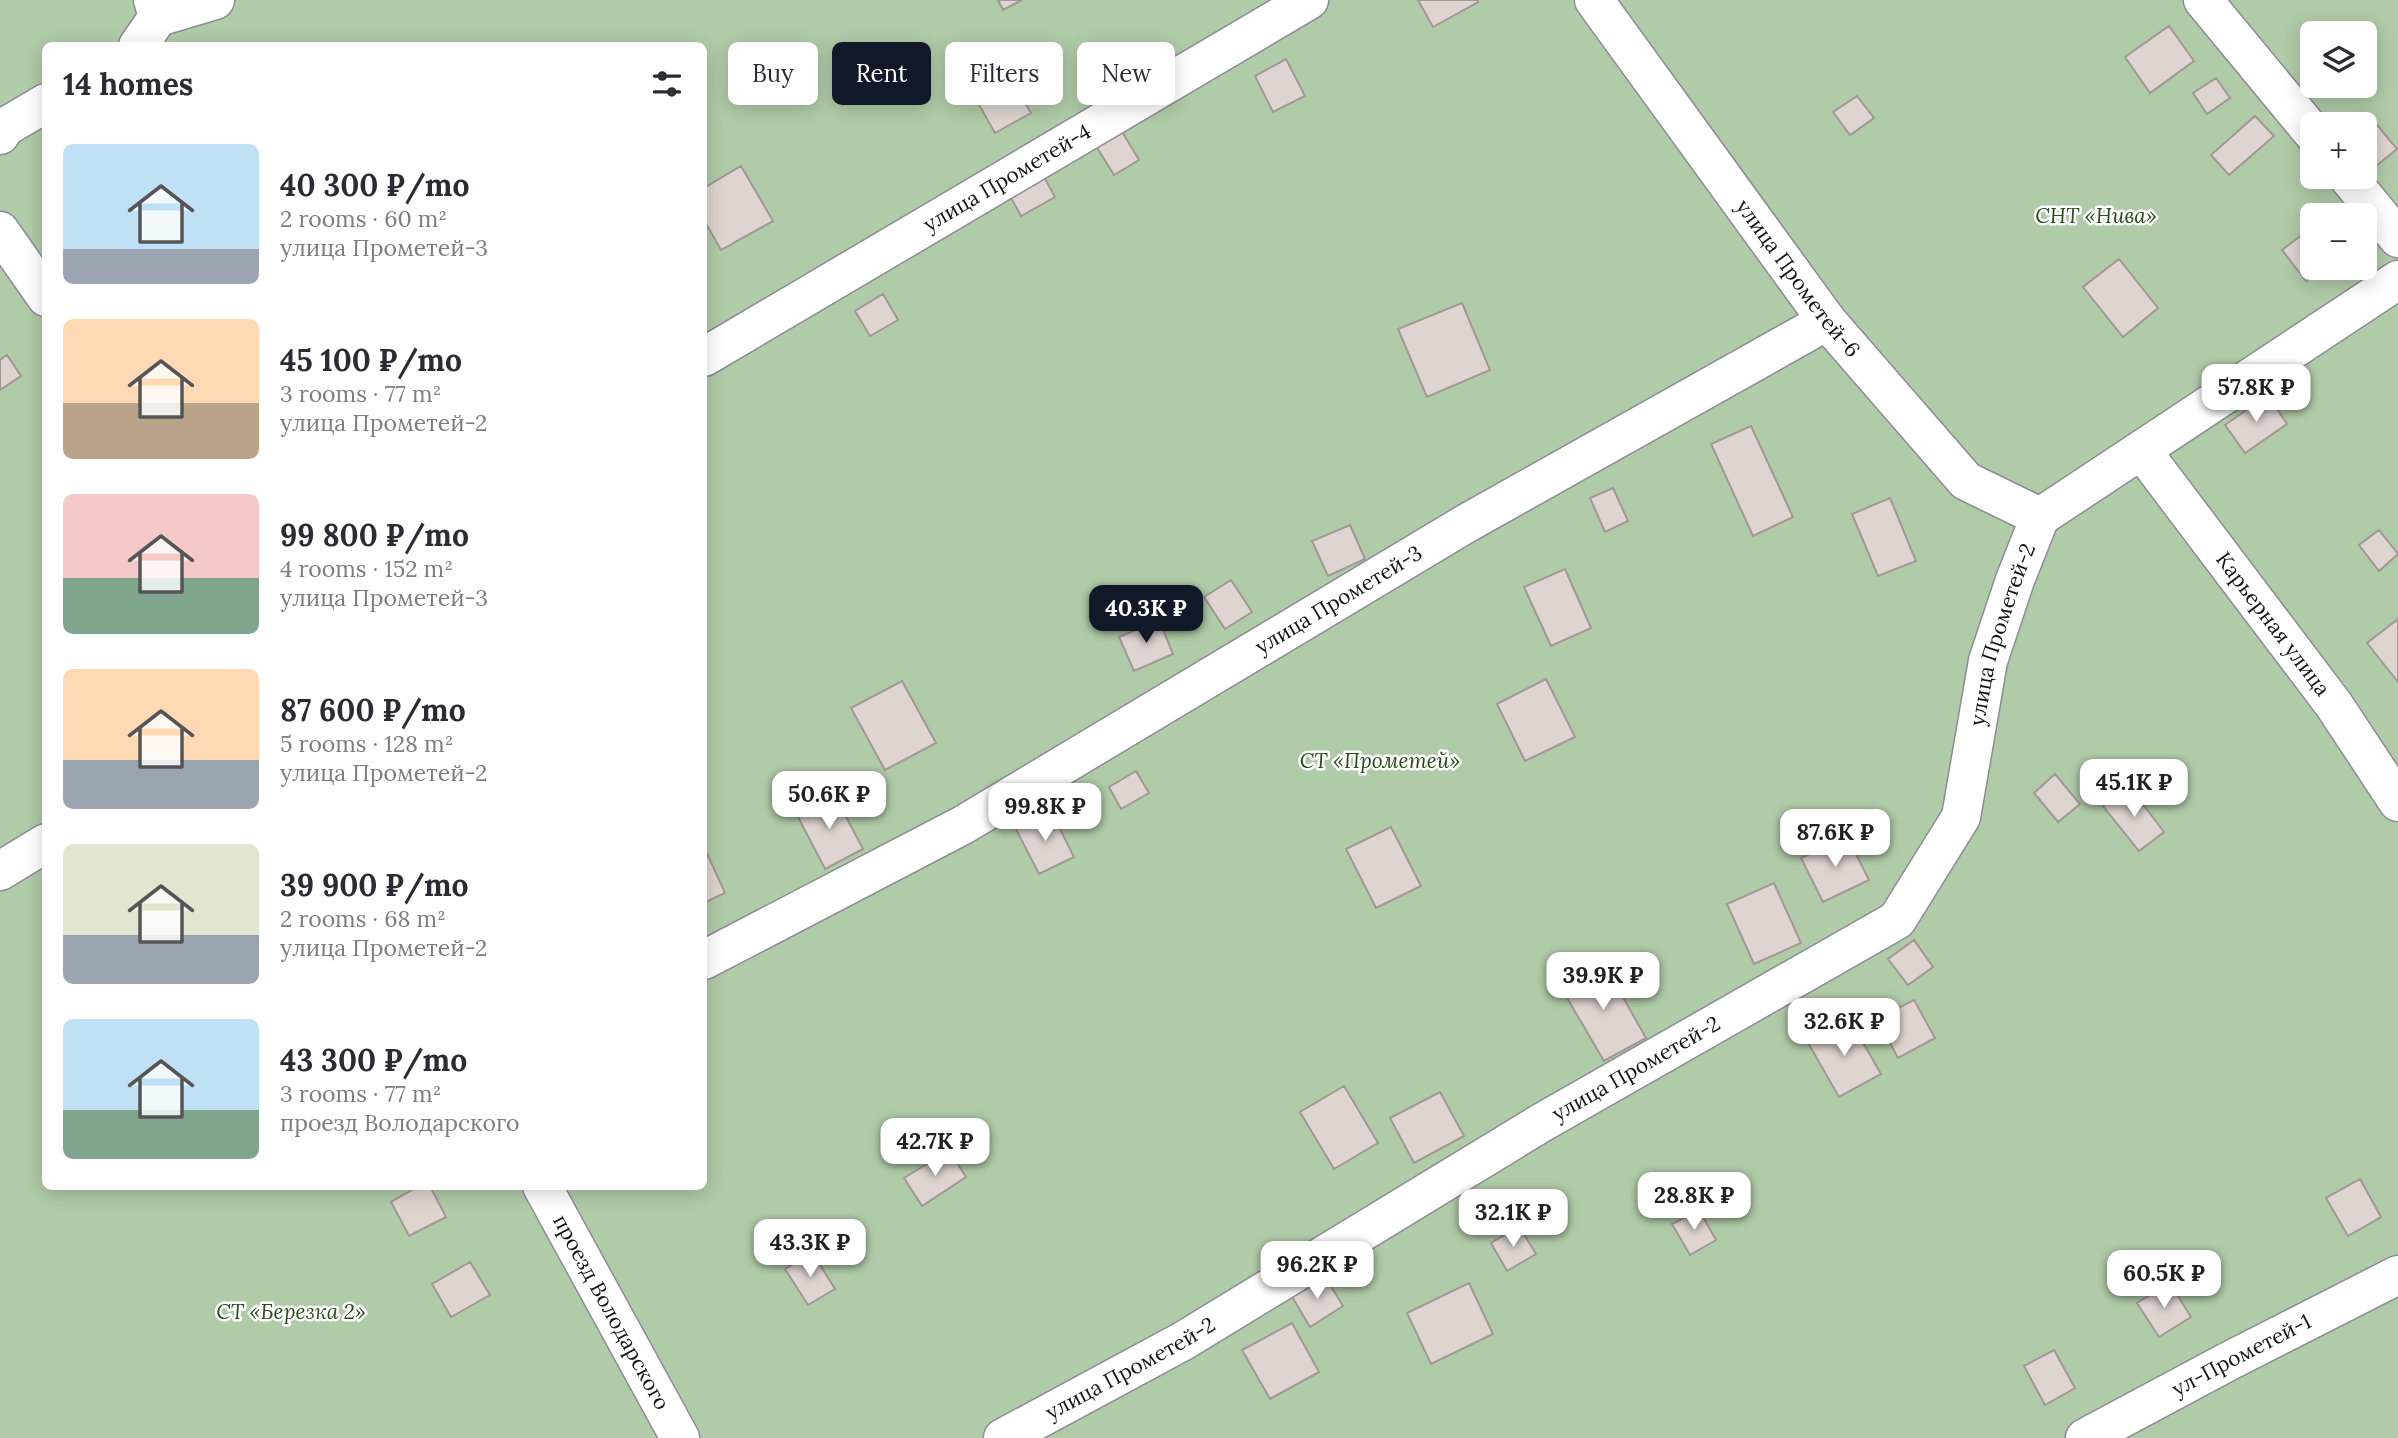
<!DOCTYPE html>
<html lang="en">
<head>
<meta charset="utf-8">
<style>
  :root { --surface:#fff; --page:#f7f7f7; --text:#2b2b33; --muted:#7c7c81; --accent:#111827 }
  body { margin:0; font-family:Lora,serif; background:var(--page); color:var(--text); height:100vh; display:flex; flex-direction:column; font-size:26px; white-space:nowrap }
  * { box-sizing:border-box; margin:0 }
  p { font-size:23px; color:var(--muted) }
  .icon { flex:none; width:38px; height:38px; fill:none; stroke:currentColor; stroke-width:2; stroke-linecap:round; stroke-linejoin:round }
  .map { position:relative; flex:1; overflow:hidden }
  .details { position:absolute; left:42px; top:42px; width:665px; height:1148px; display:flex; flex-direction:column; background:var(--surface); border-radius:10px; box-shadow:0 4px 18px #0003 }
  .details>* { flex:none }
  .hud { position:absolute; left:728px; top:42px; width:665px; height:63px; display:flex; gap:14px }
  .fabs { position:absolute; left:2300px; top:21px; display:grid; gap:14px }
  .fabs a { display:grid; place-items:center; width:77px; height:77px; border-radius:10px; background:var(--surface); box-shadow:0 4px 18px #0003; font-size:35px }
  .price { position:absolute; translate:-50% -60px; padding:0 16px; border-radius:14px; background:#fff; color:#222; font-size:23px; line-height:46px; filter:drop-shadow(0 2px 4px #0008) }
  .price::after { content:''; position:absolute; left:50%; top:42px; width:21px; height:16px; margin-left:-10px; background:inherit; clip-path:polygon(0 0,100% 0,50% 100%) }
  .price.current { background:var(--accent); color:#fff }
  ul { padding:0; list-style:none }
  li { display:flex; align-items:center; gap:21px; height:175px; padding:0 21px }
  li span { display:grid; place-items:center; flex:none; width:196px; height:140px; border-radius:10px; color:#555 }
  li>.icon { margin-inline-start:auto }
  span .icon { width:84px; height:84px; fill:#fffc; stroke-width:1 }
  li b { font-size:30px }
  h2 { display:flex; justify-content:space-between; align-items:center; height:84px; padding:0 21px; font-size:30px }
  .chip { padding:0 24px; border-radius:10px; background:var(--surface); box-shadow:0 4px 18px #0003; font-size:24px; line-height:63px }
  .chip.current { background:var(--accent); color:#fff }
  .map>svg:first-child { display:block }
  .green { fill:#b0cba8; fill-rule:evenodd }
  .building { fill:#ded4d0; stroke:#a29894; stroke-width:2 }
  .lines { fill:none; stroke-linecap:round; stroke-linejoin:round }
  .minor-casing { stroke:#8b8c94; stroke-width:41 }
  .minor { stroke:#fff; stroke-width:38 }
  .labels { text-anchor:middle; stroke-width:5; stroke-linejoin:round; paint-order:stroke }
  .street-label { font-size:21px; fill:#131316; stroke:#fff }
  .park-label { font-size:21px; font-style:italic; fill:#254d15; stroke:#fff }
</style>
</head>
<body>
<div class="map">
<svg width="2398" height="1438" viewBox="0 0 2398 1438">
  <rect width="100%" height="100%" fill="#f4f5fe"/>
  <path class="green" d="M0,0H2398V1438H0V889L45,862L46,1186H704V46H46L45,827L0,855ZM2312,33H2364V86H2312ZM2312,124H2364V177H2312ZM2312,215H2364V268H2312Z"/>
  <path class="building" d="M998,0H1022L1003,10Z
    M1418,0H1477L1478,2L1433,27Z
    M2169,26L2194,61L2150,93L2125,57Z
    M1286,59L1305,96L1273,112L1255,76Z
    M1009,77L1031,113L995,133L974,96Z
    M2216,78L2230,98L2207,114L2193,93Z
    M1857,96L1874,118L1850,135L1833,112Z
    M2255,116L2274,136L2229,175L2211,155Z
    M2373,120L2397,149L2371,170L2364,162V127Z
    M1121,130L1139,160L1114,175L1096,146Z
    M741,166L773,221L721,250L704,220V188Z
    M1044,177L1055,197L1021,216L1010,196Z
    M2312,227V268H2323L2306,281L2282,250Z
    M2119,259L2158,308L2123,337L2083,287Z
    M883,294L898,320L870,336L855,311Z
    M1462,303L1490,370L1427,397L1398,329Z
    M7,355L21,376L0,390V360Z
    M2268,395L2287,424L2245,453L2225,425Z
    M1751,426L1793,517L1753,536L1711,444Z
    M1613,488L1628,521L1605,532L1590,498Z
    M1890,498L1916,561L1878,576L1852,514Z
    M1350,525L1365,559L1328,576L1312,541Z
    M2379,530L2398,554L2379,571L2359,545Z
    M1565,569L1591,628L1551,646L1524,587Z
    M1231,580L1252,612L1225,629L1204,597Z
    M2398,619V682L2367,643Z
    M1159,620L1173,654L1134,671L1119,637Z
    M1546,679L1575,737L1525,761L1497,704Z
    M902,681L936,743L885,770L851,708Z
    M1136,771L1149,793L1121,809L1109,787Z
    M2055,774L2080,804L2058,822L2034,793Z
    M2129,786L2164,832L2139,851L2103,806Z
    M834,794L863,849L825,869L796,813Z
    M1051,811L1074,857L1039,874L1016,829Z
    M1391,827L1421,886L1376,908L1346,849Z
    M1847,836L1869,880L1823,902L1801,858Z
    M704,847L725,893L704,903Z
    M1774,883L1801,943L1754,964L1727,904Z
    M1914,940L1933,967L1908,985L1888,959Z
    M1603,962L1646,1038L1604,1061L1560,986Z
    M1914,1000L1935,1038L1898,1058L1877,1019Z
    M1849,1018L1881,1074L1839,1097L1807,1041Z
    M1344,1086L1378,1143L1334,1169L1300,1112Z
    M1440,1092L1464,1136L1414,1163L1390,1118Z
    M949,1150L966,1177L922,1206L904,1178Z
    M2360,1179L2381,1217L2348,1236L2326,1198Z
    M419,1186H430L446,1217L409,1236L391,1202Z
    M1699,1210L1716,1240L1690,1255L1672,1224Z
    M1519,1226L1536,1254L1507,1271L1491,1243Z
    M812,1252L835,1289L808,1305L785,1269Z
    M470,1262L490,1295L451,1317L432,1284Z
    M1324,1275L1343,1306L1310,1327L1291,1295Z
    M1469,1283L1493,1334L1431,1364L1407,1313Z
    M2170,1283L2191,1317L2159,1337L2137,1303Z
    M1292,1323L1319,1372L1270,1399L1242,1350Z
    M2054,1350L2075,1388L2045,1405L2024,1366Z"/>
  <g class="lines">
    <g class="minor-casing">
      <g id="minor">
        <path id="s1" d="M1594,0L1827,321L1966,481L2040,517"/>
        <path d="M2203,0L2312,132"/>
        <path d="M158,17L215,0"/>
        <path d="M138,46L158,17L153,0"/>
        <path d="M0,135L5,127L46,103"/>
        <path d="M2348,177L2398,238"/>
        <path d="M0,231L46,297"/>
        <path id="s2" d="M704,357L1309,0"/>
        <path id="s3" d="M2142,451L2334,705L2398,802"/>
        <path d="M2040,517L2398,280"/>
        <path d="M0,871L46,843"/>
        <path id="s4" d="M704,960L963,825L1467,523L1827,321"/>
        <path id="s5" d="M542,1186L680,1438"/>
        <path id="s6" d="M1003,1438L1183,1341L1541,1123L1897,920L1961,817L1988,661L2015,580L2040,517"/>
        <path id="s7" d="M2085,1438L2229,1361L2398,1275"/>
      </g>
    </g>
    <use href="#minor" class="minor"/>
  </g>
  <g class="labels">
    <g class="street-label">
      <text dy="7" stroke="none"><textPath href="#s2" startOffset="352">улица Прометей-4</textPath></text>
      <text dy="7" stroke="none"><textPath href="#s1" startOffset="345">улица Прометей-6</textPath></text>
      <text dy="7" stroke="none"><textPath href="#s4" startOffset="730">улица Прометей-3</textPath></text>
      <text dy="7" stroke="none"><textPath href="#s3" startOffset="217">Карьерная улица</textPath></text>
      <text dy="7" stroke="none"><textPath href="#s6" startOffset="1342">улица Прометей-2</textPath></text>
      <text dy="7" stroke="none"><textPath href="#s6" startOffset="733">улица Прометей-2</textPath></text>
      <text dy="7" stroke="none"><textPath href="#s5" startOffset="144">проезд Володарского</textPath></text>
      <text dy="7" stroke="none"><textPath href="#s7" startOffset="177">ул-Прометей-1</textPath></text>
      <text dy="7" stroke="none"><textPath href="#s6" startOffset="145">улица Прометей-2</textPath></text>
    </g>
    <g class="park-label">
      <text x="2096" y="223">СНТ «Нива»</text>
      <text x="1380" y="768">СТ «Прометей»</text>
      <text x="291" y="1319">СТ «Березка 2»</text>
    </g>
  </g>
</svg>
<div class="fabs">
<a><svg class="icon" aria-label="layers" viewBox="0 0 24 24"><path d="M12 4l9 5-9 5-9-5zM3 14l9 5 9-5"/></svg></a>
<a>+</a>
<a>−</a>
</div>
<b class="price" style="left:2256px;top:424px">57.8K ₽</b>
<b class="price current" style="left:1146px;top:645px">40.3K ₽</b>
<b class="price" style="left:2134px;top:819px">45.1K ₽</b>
<b class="price" style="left:829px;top:831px">50.6K ₽</b>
<b class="price" style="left:1045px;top:843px">99.8K ₽</b>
<b class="price" style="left:1835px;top:869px">87.6K ₽</b>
<b class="price" style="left:1603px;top:1012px">39.9K ₽</b>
<b class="price" style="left:1844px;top:1058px">32.6K ₽</b>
<b class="price" style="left:935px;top:1178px">42.7K ₽</b>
<b class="price" style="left:1694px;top:1232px">28.8K ₽</b>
<b class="price" style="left:1513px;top:1249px">32.1K ₽</b>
<b class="price" style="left:810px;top:1279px">43.3K ₽</b>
<b class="price" style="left:1317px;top:1301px">96.2K ₽</b>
<b class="price" style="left:2164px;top:1310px">60.5K ₽</b>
<div class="hud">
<a class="chip">Buy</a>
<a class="chip current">Rent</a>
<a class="chip">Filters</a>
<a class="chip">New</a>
</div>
<section class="details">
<h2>14 homes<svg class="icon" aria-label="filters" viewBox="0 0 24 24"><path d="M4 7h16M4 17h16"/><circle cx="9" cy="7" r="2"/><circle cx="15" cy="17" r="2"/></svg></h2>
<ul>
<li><span style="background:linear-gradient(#bfe0f5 75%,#9aa5b1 0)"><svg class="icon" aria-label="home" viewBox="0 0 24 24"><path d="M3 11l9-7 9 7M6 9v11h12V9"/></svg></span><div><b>40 300 ₽/mo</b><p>2 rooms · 60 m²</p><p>улица Прометей-3</p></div></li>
<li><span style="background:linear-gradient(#ffd9b3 60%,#b9a48a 0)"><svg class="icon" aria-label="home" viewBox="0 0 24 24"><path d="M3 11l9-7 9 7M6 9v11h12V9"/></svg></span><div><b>45 100 ₽/mo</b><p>3 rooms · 77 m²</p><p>улица Прометей-2</p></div></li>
<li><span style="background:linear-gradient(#f6c9c9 60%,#7fa58c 0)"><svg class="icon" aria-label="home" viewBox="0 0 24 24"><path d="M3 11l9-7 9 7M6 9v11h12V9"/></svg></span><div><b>99 800 ₽/mo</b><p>4 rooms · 152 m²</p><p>улица Прометей-3</p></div></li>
<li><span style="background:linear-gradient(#ffd9b3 65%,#9aa5b1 0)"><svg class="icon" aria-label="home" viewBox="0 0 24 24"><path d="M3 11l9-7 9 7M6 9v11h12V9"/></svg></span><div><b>87 600 ₽/mo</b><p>5 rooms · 128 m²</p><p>улица Прометей-2</p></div></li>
<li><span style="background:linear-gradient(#dfe7d0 65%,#9aa5b1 0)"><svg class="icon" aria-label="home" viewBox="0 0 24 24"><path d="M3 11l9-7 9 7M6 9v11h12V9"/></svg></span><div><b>39 900 ₽/mo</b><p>2 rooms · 68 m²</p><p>улица Прометей-2</p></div></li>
<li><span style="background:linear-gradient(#bfe0f5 65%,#7fa58c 0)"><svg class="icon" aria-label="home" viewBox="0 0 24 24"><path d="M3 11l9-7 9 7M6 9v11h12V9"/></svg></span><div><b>43 300 ₽/mo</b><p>3 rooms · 77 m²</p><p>проезд Володарского</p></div></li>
</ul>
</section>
</div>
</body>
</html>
